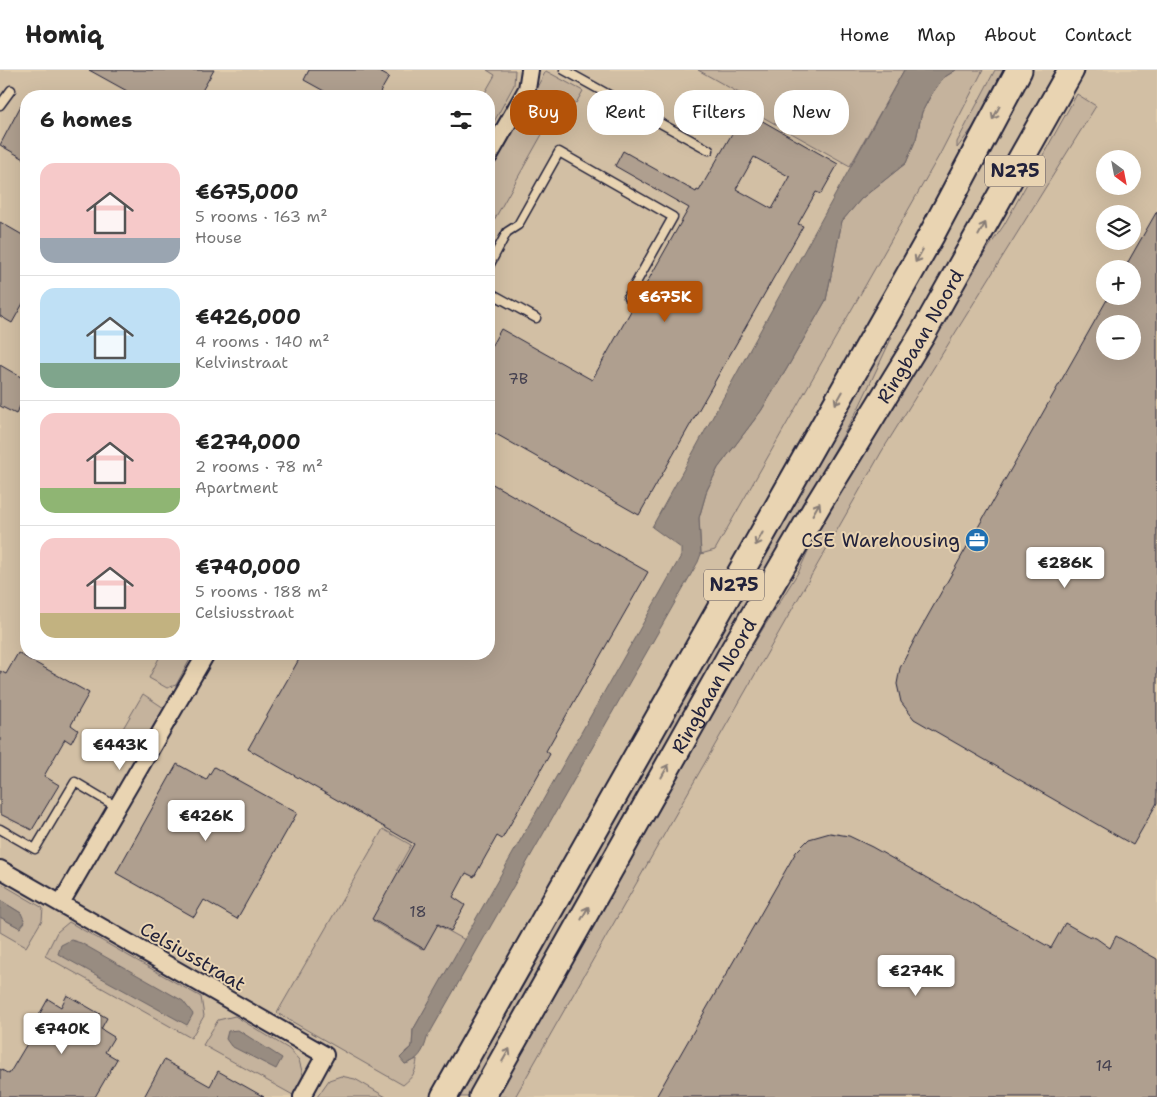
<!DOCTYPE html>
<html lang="en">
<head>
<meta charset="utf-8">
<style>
  :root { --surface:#fff; --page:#f6f6f6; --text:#222; --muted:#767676; --line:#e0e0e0; --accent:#b45309 }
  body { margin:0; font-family:"Shantell Sans",sans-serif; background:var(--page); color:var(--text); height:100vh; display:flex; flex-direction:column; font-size:19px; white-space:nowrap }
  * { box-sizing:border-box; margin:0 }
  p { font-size:16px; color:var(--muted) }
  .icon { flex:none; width:28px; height:28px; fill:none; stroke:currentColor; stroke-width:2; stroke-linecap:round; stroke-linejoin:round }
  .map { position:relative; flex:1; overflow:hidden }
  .sheet { position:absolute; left:20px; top:20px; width:475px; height:570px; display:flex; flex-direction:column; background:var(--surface); border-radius:20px; box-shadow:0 5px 20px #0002 }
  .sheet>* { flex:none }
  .top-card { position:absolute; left:510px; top:20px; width:475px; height:45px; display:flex; gap:10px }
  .needle { width:32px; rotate:148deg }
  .fabs { position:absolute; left:1096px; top:80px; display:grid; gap:10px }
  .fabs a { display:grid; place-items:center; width:45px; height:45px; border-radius:50%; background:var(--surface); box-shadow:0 5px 20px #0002; font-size:25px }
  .price { position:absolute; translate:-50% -42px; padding:0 11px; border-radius:5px; background:#fff; color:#222; font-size:16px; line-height:32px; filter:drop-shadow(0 1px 2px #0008) }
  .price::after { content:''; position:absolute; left:50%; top:30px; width:15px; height:11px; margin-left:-8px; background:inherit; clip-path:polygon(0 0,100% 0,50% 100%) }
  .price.active { background:var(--accent); color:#fff }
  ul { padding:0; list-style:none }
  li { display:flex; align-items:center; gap:15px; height:125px; padding:0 20px }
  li+li { border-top:1px solid var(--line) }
  li span { display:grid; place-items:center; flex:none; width:140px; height:100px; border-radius:15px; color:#555 }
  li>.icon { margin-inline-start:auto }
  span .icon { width:60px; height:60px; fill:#fffc; stroke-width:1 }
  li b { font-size:21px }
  h2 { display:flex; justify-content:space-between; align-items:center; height:60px; padding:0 20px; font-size:21px }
  .pill { padding:0 18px; border-radius:20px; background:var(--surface); box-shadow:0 5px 20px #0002; font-size:18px; line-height:45px }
  .pill.active { background:var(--accent); color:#fff }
  header { display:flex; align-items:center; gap:30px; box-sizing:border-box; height:70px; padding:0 25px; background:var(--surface); border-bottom:1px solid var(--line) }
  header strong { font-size:24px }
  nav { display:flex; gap:28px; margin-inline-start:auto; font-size:18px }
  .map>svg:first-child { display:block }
  .built { fill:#d2bfa4; fill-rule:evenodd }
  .green { fill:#c5b39d; stroke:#746a6c }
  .water { fill:#988c81; stroke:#696265 }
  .building { fill:#af9f8f; stroke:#22223b; fill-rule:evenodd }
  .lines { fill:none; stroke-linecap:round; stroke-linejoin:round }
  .service-casing { stroke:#22223b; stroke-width:11 }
  .minor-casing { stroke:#22223b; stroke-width:20 }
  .primary-casing { stroke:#22223b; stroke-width:29 }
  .service { stroke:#e9d4b2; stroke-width:8 }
  .minor { stroke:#e9d4b2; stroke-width:16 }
  .primary { stroke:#e9d4b2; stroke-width:25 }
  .oneway { stroke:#867b76 }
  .labels { text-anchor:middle; stroke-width:4; stroke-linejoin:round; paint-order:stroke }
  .number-label { font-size:16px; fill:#454150 }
  .shield { fill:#e9d4b2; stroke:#5e575f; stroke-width:1 }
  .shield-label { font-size:18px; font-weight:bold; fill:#22223b }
  .street-label { font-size:19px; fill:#22223b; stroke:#e9d4b2 }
  .poi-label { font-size:19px; fill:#22223b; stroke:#e9d4b2; text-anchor:end }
</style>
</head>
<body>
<header>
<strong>Homiq</strong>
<nav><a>Home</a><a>Map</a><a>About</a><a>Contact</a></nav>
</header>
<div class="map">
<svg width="1157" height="1027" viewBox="0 0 1157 1027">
  <rect width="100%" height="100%" fill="#e1cdad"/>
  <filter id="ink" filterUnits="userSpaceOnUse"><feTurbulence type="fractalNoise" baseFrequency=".02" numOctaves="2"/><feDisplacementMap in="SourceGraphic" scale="10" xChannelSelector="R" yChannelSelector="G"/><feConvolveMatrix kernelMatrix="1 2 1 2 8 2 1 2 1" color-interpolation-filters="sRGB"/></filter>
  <g filter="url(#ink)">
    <path class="built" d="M0,0H1157V1027H0ZM26,26H489V584H26ZM1105,89H1132V116H1105ZM1105,144H1132V171H1105ZM1105,199H1132V226H1105ZM1105,254H1132V281H1105Z"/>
    <path class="green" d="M487,0H515L514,15L489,61V26H483L495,5Z
      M698,0H904L850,96L745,37L746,27Z
      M956,0H983L940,84L715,480L701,484L699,448L707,420L718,398L761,341L786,300L826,230L842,151L861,129L906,93L916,69L922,42L931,25L943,8Z
      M995,0H1006L982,46L957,78V72Z
      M546,1L583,21L576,33L563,27L489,159V103Z
      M1077,24L1096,36L882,381L515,1027H492L728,609L754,573L799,501L828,437L959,221L1004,155Z
      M886,263L892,267L858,339L468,1027H453Z
      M161,584H193L176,615L167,618L149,608Z
      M143,624L164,638L142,674L134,677L118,667Z
      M383,759L411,775L397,800L413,809L387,825L373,851L422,879L436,854L465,870L413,960L412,976L405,982V994L417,989C416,1002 413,1007 403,1015L277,943Z
      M0,813L43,838L42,850L26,877L0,862V847L20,858L21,843L0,830Z
      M69,852L201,927L204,946L191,968L45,886L57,862Z
      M235,946L289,979L299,990L303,1005L293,1025L203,975L218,950Z
      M341,1006L355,1009L386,1027H317L329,1010Z"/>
    <path class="water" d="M904,0H956L943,8L931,25L922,42L916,69L906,93L861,129L842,151L826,230L786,300L761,341L718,398L707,420L699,448L701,484L698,492L427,968C424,981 418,991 405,994L400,988L412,976L413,960L681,486V478L652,457Z
      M0,830L21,843L25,852L20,858L0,847Z
      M71,870L81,873L183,931L193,944L187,955L58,884L61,875Z
      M238,960L282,988L276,999L231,976L226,969L228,961Z"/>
    <path class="building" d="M89,0H214L199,26H124L127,21Z
      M309,0H376L389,7L378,26H333L304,10Z
      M26,26V90L0,75Z
      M745,41L838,94L821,124L816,122L798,154L803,156L639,445L489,360V280L501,259L592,310L689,138L615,96L623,81L696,122L697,120L699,121ZM754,87L790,107L772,139L736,119Z
      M1157,141V733L1133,775L914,649L901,632L897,614L900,598L917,565L1109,226H1132V199H1124ZM1105,254H1132V281H1105Z
      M0,152L26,167V228L12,253L0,246Z
      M0,295L26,310V325L16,344L0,336Z
      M489,412L648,502L546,681L550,684L502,769L497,766L474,807L466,803L453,827L465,835L451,861L438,854L424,879L372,849L414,774L248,679L302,584H489Z
      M18,583L89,623L71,655L78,660L71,673L65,669L44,706L59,715L32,760L0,744V601L6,604Z
      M177,694L206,710L214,697L297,743L237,849L204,830L194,847L116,803Z
      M830,763L849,766L872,777L1051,878L1065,853L1088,866L1096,868L1110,878L1116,866L1157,889V1027H656L796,782L809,769Z
      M67,925L107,948L101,959L114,967L105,982L117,989L95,1027H0V999L9,1004L43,947L39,945L48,929L61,937Z
      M164,990L210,1016L218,1001L264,1027H144Z"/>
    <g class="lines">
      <g class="service-casing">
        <path id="service" d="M564,0L709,80
          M0,35L11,20
          M489,196L507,162L518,155L559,82L673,147L628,227
          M489,222L536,248
          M0,759L35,779L75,712L117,737"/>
      </g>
      <g class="minor-casing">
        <path id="minor" d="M489,86L527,19L530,0
          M0,799L325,985L302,1027
          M61,833L206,584"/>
      </g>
      <g class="primary-casing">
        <g id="primary">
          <path d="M444,1027L932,164L1019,0"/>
          <path id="s1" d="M482,1027L734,579L819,433L922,265L1071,0"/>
        </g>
      </g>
      <use href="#service" class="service"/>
      <use href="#minor" class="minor"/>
      <use href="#primary" class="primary"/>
    </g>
    <defs><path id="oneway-shaft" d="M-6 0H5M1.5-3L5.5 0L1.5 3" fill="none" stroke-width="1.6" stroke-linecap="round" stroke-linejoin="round" transform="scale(1.25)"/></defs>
    <g class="oneway">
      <use href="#oneway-shaft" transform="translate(996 43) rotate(118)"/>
      <use href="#oneway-shaft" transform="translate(982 159) rotate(-61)"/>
      <use href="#oneway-shaft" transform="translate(919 186) rotate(120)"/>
      <use href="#oneway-shaft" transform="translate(839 328) rotate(120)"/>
      <use href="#oneway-shaft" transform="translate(816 439) rotate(-60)"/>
      <use href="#oneway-shaft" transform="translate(759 469) rotate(119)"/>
      <use href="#oneway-shaft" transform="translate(665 701) rotate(-61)"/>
      <use href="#oneway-shaft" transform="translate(585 843) rotate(-61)"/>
      <use href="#oneway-shaft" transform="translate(506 985) rotate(-60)"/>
    </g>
  </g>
  <defs>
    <g id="office-disc" transform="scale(1.25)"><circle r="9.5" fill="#1f6fb2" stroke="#e9d4b2"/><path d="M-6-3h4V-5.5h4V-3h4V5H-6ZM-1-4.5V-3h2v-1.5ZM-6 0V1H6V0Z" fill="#fff"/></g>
  </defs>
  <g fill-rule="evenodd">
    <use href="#office-disc" x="977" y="470"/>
  </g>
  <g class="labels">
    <g class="number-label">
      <text x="518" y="314">7B</text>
      <text x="418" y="847">18</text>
      <text x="1104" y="1001">14</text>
    </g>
    <g class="shield">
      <rect x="985" y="85.5" width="60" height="31" rx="4"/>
      <rect x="704" y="499.5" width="60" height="31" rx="4"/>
    </g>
    <g class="shield-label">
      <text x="1015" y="107">N275</text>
      <text x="734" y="521">N275</text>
    </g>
    <g class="street-label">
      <text dy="7" stroke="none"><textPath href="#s1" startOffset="878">Ringbaan Noord</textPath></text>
      <text dy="7" stroke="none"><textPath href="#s1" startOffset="472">Ringbaan Noord</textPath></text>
      <text transform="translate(193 886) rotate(30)" y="7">Celsiusstraat</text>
    </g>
    <g class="poi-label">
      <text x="960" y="477">CSE Warehousing</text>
    </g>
  </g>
</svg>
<div class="fabs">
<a><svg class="needle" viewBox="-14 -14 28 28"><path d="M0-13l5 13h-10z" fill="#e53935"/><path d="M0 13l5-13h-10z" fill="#767676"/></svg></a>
<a><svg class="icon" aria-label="layers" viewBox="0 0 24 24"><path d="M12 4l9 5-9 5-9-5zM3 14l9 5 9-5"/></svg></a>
<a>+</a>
<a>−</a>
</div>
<b class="price active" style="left:665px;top:253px">€675K</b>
<b class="price" style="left:1065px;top:519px">€286K</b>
<b class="price" style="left:120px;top:701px">€443K</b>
<b class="price" style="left:206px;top:772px">€426K</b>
<b class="price" style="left:916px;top:927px">€274K</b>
<b class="price" style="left:62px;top:985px">€740K</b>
<div class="top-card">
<a class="pill active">Buy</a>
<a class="pill">Rent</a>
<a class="pill">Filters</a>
<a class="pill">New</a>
</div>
<section class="sheet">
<h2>6 homes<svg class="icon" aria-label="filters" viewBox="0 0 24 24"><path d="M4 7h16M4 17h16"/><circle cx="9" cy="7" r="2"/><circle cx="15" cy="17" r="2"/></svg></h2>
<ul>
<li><span style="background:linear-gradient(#f6c9c9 75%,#9aa5b1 0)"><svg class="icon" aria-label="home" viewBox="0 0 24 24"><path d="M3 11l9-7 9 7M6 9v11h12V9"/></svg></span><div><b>€675,000</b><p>5 rooms · 163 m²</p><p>House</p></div></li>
<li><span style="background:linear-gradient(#bfe0f5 75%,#7fa58c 0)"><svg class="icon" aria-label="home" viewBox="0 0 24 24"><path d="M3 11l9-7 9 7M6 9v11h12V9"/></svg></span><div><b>€426,000</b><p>4 rooms · 140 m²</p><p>Kelvinstraat</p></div></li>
<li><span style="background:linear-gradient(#f6c9c9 75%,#8fb573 0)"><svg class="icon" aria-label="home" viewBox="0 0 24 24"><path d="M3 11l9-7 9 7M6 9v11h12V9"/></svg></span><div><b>€274,000</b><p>2 rooms · 78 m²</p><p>Apartment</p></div></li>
<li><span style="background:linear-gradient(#f6c9c9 75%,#c2b280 0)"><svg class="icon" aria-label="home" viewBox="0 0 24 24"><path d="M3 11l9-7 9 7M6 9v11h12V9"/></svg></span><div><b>€740,000</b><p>5 rooms · 188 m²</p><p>Celsiusstraat</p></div></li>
</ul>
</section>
</div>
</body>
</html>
